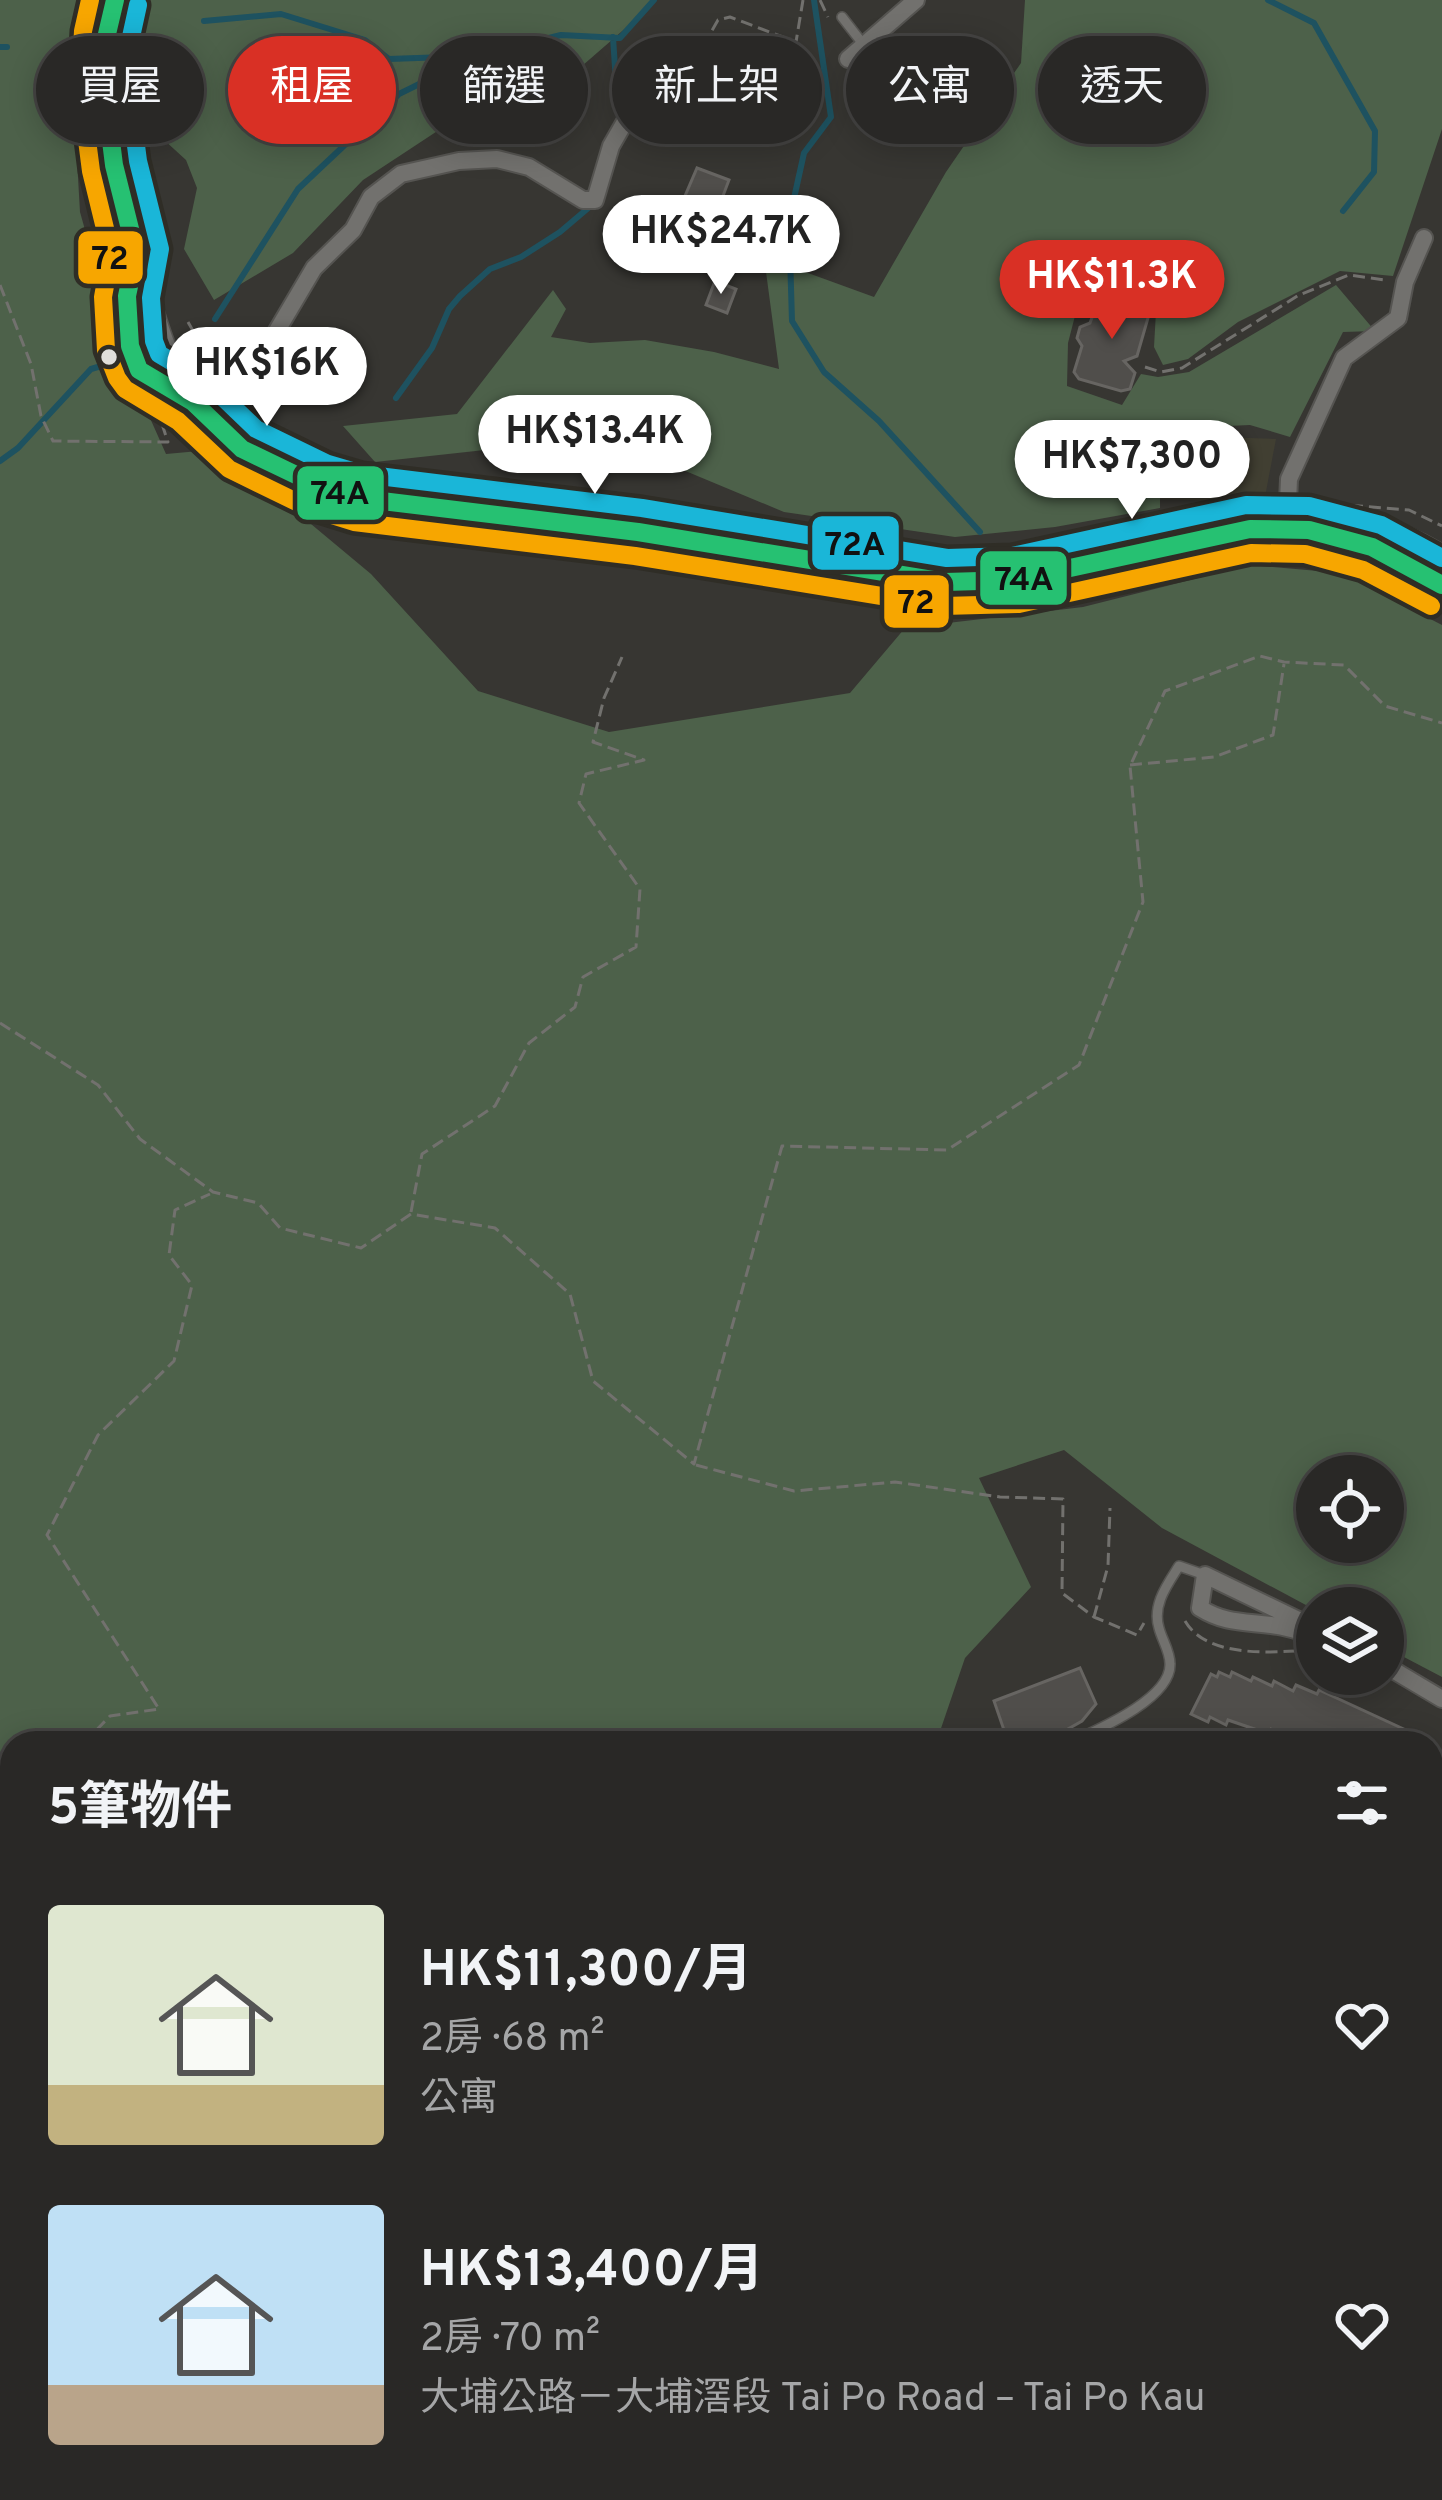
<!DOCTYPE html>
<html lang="zh-TW">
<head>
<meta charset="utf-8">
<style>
  :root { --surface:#292826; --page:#353432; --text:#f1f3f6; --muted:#a5a6a7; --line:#454443; --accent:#d93025 }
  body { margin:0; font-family:Overpass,"Noto Sans TC",sans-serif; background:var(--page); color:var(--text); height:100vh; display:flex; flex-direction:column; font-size:45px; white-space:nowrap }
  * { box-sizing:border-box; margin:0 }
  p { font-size:39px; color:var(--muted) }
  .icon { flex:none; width:66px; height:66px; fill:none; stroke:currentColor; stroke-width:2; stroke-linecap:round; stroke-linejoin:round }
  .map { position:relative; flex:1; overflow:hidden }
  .drawer { position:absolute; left:0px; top:1731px; width:1443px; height:771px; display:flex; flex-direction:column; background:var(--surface); border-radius:36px 36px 0 0; box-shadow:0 6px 30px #0003,0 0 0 3px var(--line) }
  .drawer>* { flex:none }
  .banner { position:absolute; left:36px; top:36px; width:1371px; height:108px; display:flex; gap:24px }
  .controls { position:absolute; left:1296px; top:1455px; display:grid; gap:24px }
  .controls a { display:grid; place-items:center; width:108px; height:108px; border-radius:50%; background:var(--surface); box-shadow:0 6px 30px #0003,0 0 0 3px var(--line); font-size:60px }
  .price { position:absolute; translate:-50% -102px; padding:0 27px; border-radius:42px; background:#fff; color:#222; font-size:39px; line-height:78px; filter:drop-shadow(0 3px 6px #0008) }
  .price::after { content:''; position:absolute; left:50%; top:72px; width:36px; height:27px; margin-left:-18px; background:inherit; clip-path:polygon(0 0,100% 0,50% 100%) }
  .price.current { background:var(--accent); color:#fff }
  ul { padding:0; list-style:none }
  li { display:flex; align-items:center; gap:36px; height:300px; padding:0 48px }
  li span { display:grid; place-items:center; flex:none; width:336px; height:240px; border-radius:12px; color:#555 }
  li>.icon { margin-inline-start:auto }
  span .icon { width:144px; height:144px; fill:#fffc; stroke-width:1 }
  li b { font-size:51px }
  h2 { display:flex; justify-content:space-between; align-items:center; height:144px; padding:0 48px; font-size:51px }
  .tag { padding:0 42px; border-radius:54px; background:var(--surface); box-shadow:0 6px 30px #0003,0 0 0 3px var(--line); font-size:42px; line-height:108px }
  .tag.current { background:var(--accent); color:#fff }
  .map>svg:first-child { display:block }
  .built { fill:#413f32 }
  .green { fill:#4d614a; fill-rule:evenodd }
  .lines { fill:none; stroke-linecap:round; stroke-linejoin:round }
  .stream { stroke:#1e5260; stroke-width:6 }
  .building { fill:#504e4b; stroke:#676562; stroke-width:3 }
  .service-casing { stroke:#555451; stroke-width:12 }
  .minor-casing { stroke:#555451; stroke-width:20 }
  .secondary-casing { stroke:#555451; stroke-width:27 }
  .path { stroke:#72716e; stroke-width:3; stroke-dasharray:12 6; stroke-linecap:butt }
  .service { stroke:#72716e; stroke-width:9 }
  .minor { stroke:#72716e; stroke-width:16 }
  .secondary { stroke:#72716e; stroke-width:24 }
  .bus-1-casing { stroke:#2f2d26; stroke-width:27 }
  .bus-2-casing { stroke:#2f2d26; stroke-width:27 }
  .bus-3-casing { stroke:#2f2d26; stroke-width:27 }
  .bus-1 { stroke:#26c172; stroke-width:18 }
  .bus-2 { stroke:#f7a600; stroke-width:18 }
  .bus-3 { stroke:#1ab6d8; stroke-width:18 }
  .bus-dot { fill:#e0dfdb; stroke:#2f2d26; stroke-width:4.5 }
  .line-badge { stroke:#2f2d26; stroke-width:4.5 }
  .pale-badge-label { font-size:33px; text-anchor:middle; font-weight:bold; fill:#111 }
</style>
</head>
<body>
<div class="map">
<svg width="1442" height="2500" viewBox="0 0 1442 2500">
  <rect width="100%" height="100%" fill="#373632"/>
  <path class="built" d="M1188,436L1276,439L1264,502L1150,499Z"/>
  <path class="green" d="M0,0H651L643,13L552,92L445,126L363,180L293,253L214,300L184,249L197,188L186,160L71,55L80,212L117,344L166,454L221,449L371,574L478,691L609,732L850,693L905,628L1083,607L1250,565L1341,573L1442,625V1677L1383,1646V1608L1317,1611L1162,1528L1064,1450L979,1478L1031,1587L965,1658L936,1743H12V2490H977L983,2500H0ZM1317,1476H1383V1542H1317Z
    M1025,0H1442V129L1393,276L1340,271L1238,322L1188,359L1163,365L1154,347L1157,293L1125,267L1085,277L1068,343L1067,386L1122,405L1141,374L1158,377L1189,372L1336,285L1375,331L1343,332L1290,437L1250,425L1160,429V508L1055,527L955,537L784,512L604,437L375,462L343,426L457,414L553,290L566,309L551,337L590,343L645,340L714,352L779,369L764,257L874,297L946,172L1021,63Z
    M1431,1971H1442V2117L1431,2122Z"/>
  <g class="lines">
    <path class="stream" d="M814,0L831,117L804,153L789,221L792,321L824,372L879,421L980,532
      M1268,0L1314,23L1375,131L1374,172L1343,211
      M204,21L281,14L365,40L389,59L475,56L561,35L620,38L654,0
      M613,37L617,98
      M0,47H7
      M215,319L298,189L399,94L472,58
      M396,398L432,348L449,309L460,296L490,269L521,257L560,232L593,204
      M0,461L18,448L91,369L108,364
      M0,2444L12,2448
      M111,2490L127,2500"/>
  </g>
  <path class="building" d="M697,168L729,180L718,209L685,196Z
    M715,281L736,289L727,313L706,305Z
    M1102,290L1145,304L1150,311L1137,356L1124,361L1135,373L1130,389L1121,391L1079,379L1074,372L1082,346L1077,338L1080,327L1090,323Z
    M1080,1668L1096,1704L1082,1721L1059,1734L1030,1740L1006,1736L994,1701Z
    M1219,1672L1230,1677L1232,1672L1251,1681L1253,1677L1272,1686L1274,1681L1293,1691L1296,1685L1317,1694L1319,1690L1410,1732L1405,1743H1313L1271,1729L1269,1734L1228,1720L1226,1725L1210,1717L1208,1722L1191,1714L1211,1674L1217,1677Z"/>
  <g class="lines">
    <g class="service-casing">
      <path id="service" d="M842,17L863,44
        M115,129C160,171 163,229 152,285
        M132,273L126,330L139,370L183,397
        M986,1735L992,1743
        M1069,1743C1097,1730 1171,1699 1170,1664C1170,1651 1162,1640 1159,1628C1152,1605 1167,1585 1179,1566L1205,1575
        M1194,1743L1203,1739L1225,1743
        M1157,2490L1159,2500
        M1313,2500L1317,2490"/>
    </g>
    <g class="minor-casing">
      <path id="minor" d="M848,59L916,0
        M168,358L206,354L235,360L261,351L275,334L314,268L353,230L371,197L401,174L459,161L497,159L529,167L583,200H595L611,146L634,106
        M1287,526L1289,479L1344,358L1398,318L1405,282L1424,238
        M1324,531C1367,516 1404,531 1442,554
        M1317,1629L1205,1575L1200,1608C1227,1625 1248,1621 1278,1626C1291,1628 1304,1633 1317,1636
        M1383,1664L1442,1699
        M1442,1854L1436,1888L1442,1935"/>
    </g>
    <g class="secondary-casing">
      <path id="secondary" d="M115,0C94,80 111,155 131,234C148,300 161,374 213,424C315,524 513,514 648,534C747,548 845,570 945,582C1142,594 1244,452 1442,585"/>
    </g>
    <path class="path" d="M820,0L828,17
      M649,93L702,48L718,20L730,17L796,42L803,0
      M0,285L31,364L41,416L53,441L168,442C164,431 160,415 153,406C131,377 108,378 111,333
      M188,322L196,336
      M1145,367L1161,372L1182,368L1299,295L1349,275L1385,280
      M220,375L239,399
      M1333,504L1409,510L1442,526
      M1130,765L1214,757L1273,735L1284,664
      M0,1023L98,1085L140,1139L213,1192L258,1203L280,1228L361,1248L411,1214L495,1228L570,1294L593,1381L694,1464L782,1146L947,1150L1079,1065L1143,902L1130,766L1165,691L1260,656L1284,662L1344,665L1385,706L1442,723
      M411,1212L422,1154L495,1106L529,1043L575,1007L583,977L636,947L640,889L579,803L586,774L644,760L593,742L604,698L622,657
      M696,1465L794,1491L895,1482L1000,1497L1063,1499L1062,1593L1094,1617L1137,1635L1144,1623
      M1094,1617L1108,1566L1110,1508
      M1185,1621C1205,1655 1260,1653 1296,1651
      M84,1743L110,1716L159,1709L47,1535L98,1435L174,1361L192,1285L169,1255L175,1210L210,1194
      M0,1757L12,1762
      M1435,1838L1442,1819
      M0,1858L12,1828
      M1432,1951L1442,1977
      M0,2334L12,2345
      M120,2490L122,2500"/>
    <use href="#service" class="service"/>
    <use href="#minor" class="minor"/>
    <use href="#secondary" class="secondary"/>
    <g class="bus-1-casing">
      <path id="bus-1" d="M115,0L107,34L104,85L114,165L136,253L127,296L130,346L139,370L193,402L242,449L319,486L357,498L638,532L945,582L1015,580L1250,529L1309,530L1372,547L1442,585"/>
    </g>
    <g class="bus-2-casing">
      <path id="bus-2" d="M90,0L83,31L80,86L91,171L111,253L103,297L106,350L117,378L125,389L178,421L229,469L309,508L354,522L635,556L943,606L1019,604L1251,553L1305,554L1363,570L1431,606"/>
    </g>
    <g class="bus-3-casing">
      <path id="bus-3" d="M138,5L131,37L128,84L138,161L160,249L151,298L154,341L159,354L208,383L256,429L328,464L362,474L642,508L947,558L1012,556L1246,505L1309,506L1381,525L1442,558"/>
    </g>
    <use href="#bus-1" class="bus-1"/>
    <use href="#bus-2" class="bus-2"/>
    <use href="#bus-3" class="bus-3"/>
  </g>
  <circle class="bus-dot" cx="109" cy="357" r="10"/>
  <g class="line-badge">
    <rect x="76" y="229" width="69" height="57" rx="12" fill="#f7a600"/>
    <rect x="295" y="464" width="91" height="58" rx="12" fill="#26c172"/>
    <rect x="810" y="514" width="91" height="58" rx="12" fill="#1ab6d8"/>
    <rect x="978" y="549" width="91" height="58" rx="12" fill="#26c172"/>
    <rect x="882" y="573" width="69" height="57" rx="12" fill="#f7a600"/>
  </g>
  <g class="pale-badge-label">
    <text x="110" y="269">72</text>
    <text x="340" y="504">74A</text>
    <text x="855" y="555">72A</text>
    <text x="1024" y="590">74A</text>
    <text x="916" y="613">72</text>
  </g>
</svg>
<div class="controls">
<a><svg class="icon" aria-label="locate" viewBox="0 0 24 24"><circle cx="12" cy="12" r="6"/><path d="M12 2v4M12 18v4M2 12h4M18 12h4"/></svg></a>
<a><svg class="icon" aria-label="layers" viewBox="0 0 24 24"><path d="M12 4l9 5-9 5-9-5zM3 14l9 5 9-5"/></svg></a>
</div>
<b class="price" style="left:721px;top:297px">HK$24.7K</b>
<b class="price current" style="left:1112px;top:342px">HK$11.3K</b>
<b class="price" style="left:267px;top:429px">HK$16K</b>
<b class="price" style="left:595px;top:497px">HK$13.4K</b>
<b class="price" style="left:1132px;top:522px">HK$7,300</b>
<div class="banner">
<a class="tag">買屋</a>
<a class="tag current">租屋</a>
<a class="tag">篩選</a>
<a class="tag">新上架</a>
<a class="tag">公寓</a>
<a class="tag">透天</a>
</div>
<section class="drawer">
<h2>5筆物件<svg class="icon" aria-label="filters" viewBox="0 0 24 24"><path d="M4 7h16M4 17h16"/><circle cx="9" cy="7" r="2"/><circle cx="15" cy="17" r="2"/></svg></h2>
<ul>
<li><span style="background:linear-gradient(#dfe7d0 75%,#c2b280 0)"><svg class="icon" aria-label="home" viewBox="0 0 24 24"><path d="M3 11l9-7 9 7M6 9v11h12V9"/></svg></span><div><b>HK$11,300/月</b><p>2房 · 68 m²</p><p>公寓</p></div><svg class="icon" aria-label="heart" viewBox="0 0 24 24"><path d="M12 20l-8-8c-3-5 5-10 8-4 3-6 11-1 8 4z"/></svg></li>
<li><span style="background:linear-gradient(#bfe0f5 75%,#b9a48a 0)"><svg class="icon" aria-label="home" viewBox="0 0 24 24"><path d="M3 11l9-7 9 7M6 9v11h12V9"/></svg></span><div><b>HK$13,400/月</b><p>2房 · 70 m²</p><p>大埔公路－大埔滘段 Tai Po Road – Tai Po Kau</p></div><svg class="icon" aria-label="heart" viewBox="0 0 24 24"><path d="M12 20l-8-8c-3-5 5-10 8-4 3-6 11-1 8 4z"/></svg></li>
</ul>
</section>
</div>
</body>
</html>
